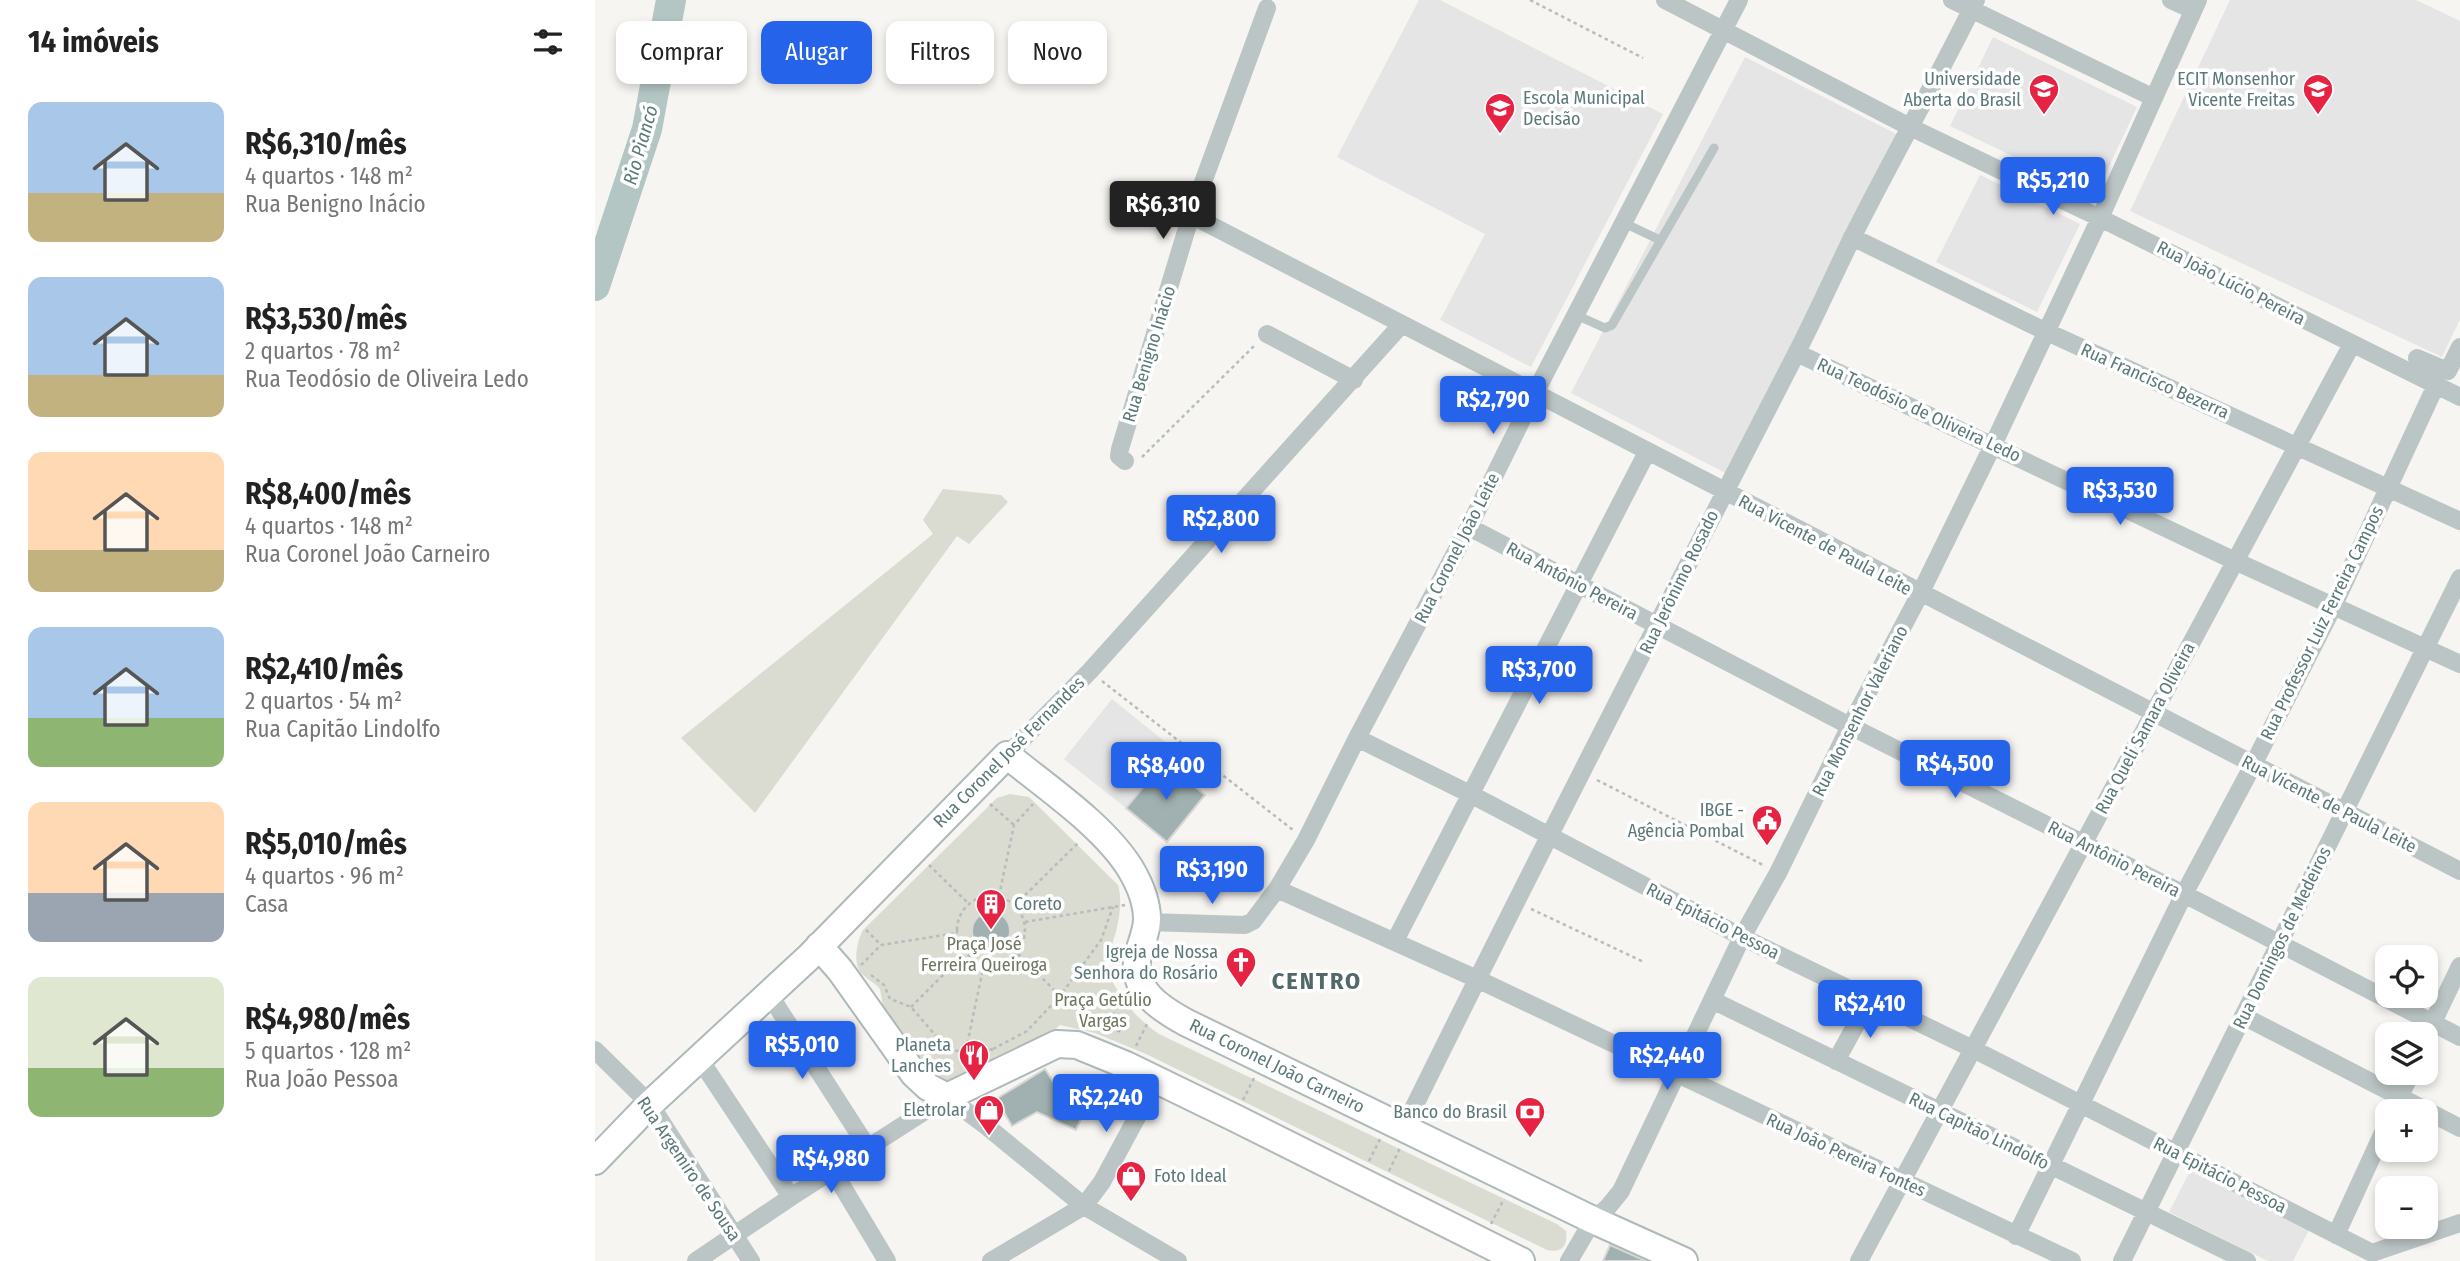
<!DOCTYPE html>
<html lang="pt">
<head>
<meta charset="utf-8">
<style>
  :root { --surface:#fff; --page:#f6f6f6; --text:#222; --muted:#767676; --accent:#2563eb }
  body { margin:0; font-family:"Fira Sans Condensed",sans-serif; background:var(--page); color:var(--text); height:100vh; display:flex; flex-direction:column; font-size:26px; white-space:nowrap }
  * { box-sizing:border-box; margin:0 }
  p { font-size:23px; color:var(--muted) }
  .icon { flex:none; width:38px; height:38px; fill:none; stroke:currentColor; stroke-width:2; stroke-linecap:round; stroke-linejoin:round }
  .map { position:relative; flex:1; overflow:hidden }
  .drawer { display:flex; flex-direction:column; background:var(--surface); width:595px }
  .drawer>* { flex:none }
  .hud { position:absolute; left:21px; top:21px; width:665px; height:63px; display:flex; gap:14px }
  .tools { position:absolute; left:1780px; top:945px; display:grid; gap:14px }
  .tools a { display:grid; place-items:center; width:63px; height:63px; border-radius:14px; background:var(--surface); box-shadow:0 4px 10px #0003; font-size:35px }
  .price { position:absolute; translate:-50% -60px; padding:0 16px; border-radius:7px; background:var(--accent); color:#fff; font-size:23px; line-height:46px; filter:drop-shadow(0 2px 4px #0008) }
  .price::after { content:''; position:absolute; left:50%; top:42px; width:21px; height:16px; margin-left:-10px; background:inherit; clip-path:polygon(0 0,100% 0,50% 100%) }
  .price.on { background:#222; color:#fff }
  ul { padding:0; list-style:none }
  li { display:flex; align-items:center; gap:21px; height:175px; padding:0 28px }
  li span { display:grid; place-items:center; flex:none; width:196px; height:140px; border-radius:14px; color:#555 }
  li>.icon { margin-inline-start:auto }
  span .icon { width:84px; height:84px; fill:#fffc; stroke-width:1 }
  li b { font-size:30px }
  h2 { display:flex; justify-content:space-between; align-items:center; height:84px; padding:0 28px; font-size:30px }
  .tag { padding:0 24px; border-radius:14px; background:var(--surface); box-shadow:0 4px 10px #0003; font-size:24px; line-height:63px }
  .tag.on { background:var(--accent); color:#fff }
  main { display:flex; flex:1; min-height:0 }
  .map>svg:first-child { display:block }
  .built { fill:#e4e5e4 }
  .green { fill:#dadbd1 }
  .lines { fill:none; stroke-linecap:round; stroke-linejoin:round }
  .river { stroke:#b4c6c4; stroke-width:30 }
  .building { fill:#a1b1b1; stroke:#d7d7d5; stroke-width:2 }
  .secondary-casing { stroke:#aeb9ba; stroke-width:30 }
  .path { stroke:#b6bdbd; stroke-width:2.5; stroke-dasharray:3.5 3.5; stroke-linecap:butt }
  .lane { stroke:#bcc5c5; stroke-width:9 }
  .street { stroke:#bcc5c5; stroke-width:18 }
  .secondary { stroke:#fff; stroke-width:26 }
  .labels { text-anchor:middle; stroke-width:7; stroke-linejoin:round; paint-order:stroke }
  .poi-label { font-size:18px; fill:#5c7878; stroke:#fff; text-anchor:end }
  .street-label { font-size:18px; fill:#5c7878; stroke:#fff }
  .park-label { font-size:18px; fill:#6d765f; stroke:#fff }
  .water-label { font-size:19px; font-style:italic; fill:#5b7a76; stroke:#fff }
  .district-label { font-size:24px; font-weight:bold; letter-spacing:2px; fill:#526869; stroke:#fff }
</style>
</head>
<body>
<main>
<section class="drawer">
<h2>14 imóveis<svg class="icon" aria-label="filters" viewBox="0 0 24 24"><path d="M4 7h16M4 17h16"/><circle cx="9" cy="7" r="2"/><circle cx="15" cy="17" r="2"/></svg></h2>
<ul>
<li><span style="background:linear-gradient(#a9c7e8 65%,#c2b280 0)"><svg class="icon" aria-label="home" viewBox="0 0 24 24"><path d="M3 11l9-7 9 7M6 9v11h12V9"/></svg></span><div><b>R$6,310/mês</b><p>4 quartos · 148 m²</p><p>Rua Benigno Inácio</p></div></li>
<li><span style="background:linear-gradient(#a9c7e8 70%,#c2b280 0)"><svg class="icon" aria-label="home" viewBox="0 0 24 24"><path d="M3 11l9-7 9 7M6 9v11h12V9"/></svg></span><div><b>R$3,530/mês</b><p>2 quartos · 78 m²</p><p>Rua Teodósio de Oliveira Ledo</p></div></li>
<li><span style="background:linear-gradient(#ffd9b3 70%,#c2b280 0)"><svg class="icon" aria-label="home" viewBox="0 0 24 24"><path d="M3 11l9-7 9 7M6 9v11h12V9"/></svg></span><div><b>R$8,400/mês</b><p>4 quartos · 148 m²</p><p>Rua Coronel João Carneiro</p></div></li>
<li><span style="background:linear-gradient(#a9c7e8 65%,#8fb573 0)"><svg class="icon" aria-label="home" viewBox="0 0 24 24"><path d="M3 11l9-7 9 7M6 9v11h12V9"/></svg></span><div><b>R$2,410/mês</b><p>2 quartos · 54 m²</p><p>Rua Capitão Lindolfo</p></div></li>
<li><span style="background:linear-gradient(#ffd9b3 65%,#9aa5b1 0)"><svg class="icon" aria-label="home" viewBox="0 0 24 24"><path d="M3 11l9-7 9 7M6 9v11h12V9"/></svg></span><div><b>R$5,010/mês</b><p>4 quartos · 96 m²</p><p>Casa</p></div></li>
<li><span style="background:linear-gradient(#dfe7d0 65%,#8fb573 0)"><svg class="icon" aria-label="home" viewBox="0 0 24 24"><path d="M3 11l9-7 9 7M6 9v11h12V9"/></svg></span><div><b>R$4,980/mês</b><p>5 quartos · 128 m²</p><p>Rua João Pessoa</p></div></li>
</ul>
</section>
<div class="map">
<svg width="1865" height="1261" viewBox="0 0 1865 1261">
  <rect width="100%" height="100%" fill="#f6f5f2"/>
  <path class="built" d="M824,0H845L1068,114L936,367L845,320L890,234L742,157Z
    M1635,0H1821L1865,21V319L1847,357L1535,211Z
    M1398,37L1542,107L1500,196L1355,126Z
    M1150,57L1313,140L1138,477L976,393Z
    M1385,175L1485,224L1442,312L1341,262Z
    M517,699L579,749L531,808L469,759Z
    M1595,1171L1714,1230L1698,1261H1673L1574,1212Z"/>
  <path class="green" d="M348,489L406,495L413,502L374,544L362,536L160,813L86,738L338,534L328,520Z
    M415,794L434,797L523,885C530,908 519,945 508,966C526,996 534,1013 564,1034L962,1224L971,1231C973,1246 967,1253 952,1250L551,1054L500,1033L465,1025L456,1033L373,1086L346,1082L289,1013L285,989C280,983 273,980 267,974C257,964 262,941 268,930L402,798Z"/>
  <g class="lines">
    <path class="river" d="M0,286L52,129L76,0"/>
  </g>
  <path class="building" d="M569,762L610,795L572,842L531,808Z
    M377 931a19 19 0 1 1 38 0a19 19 0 1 1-38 0Z
    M518,1011L533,1019L525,1034L509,1026Z
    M450,1069L468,1097L476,1077L500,1088L481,1130L442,1112L417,1126L401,1099Z
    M1015,1245L1051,1261H1008Z"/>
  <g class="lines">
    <g class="secondary-casing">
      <path id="secondary" d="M224,946L245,970L319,1074L333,1087L352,1097L462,1044L482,1045L531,1065L640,1118L926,1261
        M0,1161L55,1104L214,957L412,755C451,787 508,825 535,868C544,883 552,901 552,919C552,931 546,944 543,955C535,990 566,1009 592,1023L998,1220L1089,1261"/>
    </g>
    <path class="path" d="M935,0L1048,58
      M547,457L659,346
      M507,681L698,830
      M1002,780L1168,865
      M395,804L419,825
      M334,865L374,904
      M362 930a34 34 0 1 1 68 0a34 34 0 1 1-68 0Z
      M404,896L419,825L438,804
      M420,905L484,842
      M936,909L1049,962
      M430,922L530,905
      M271,930L286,945
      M423,954L465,996
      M266,965L286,945L362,933
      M276,975L289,985L295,999L316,1007L355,1052L384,1047L398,1050
      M316,1007L370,953
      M541,1046L552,1024
      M398,1049L432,1031L465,996L506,940L518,907
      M371,1050L389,964
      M648,1100L659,1078
      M774,1161L785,1139
      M794,1171L805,1148
      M896,1224L909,1199"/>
    <path class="lane" d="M1029,223L1065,240
      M981,315L1010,328L1017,325L1119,148"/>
    <path class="street" d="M1070,0L1315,127L1505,218L1865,397
      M1357,0L1559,98
      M1576,0L1598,10
      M596,215L1865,871
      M1257,237L1450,331L1865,521
      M672,334L759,380
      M1202,353L1640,561L1865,664
      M1822,358L1853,371L1865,347
      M530,461L524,456L525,449L596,215L672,8
      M874,527L1255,726L1589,894L1865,1037
      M762,738L877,795L1147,937L1378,1049L1777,1253L1865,1223
      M412,755L495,671L807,324
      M682,889L882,979L1477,1261
      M552,922L650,925L658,921L682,889L711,840L762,738L874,527L940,393L1144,0
      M800,941L1052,452
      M174,994L273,1148
      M1117,1000L1652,1261
      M1648,1016L1865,1128
      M1830,1039L1865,966
      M0,1050L55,1104L156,1261
      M104,1058L196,1197
      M1241,1061L1275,999
      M1798,1111L1816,1073
      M814,1130L819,1107C943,855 1072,605 1200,356C1220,317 1238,277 1257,238C1297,158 1342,80 1381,0
      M238,1171L292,1261
      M1741,1235L1792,1124
      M1421,1236L1589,894L1658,765L1738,607L1841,385
      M101,1261L196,1197L352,1097L390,1125L489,1206L583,1261
      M396,1261L489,1206L507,1182L562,1080
      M974,1261L998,1220L1013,1207L1026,1191L1147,937L1183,873L1255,726L1325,594L1398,445L1505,218L1603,0
      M1264,1261L1757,344
      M1527,1261L1865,578"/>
    <use href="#secondary" class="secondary"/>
  </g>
  <defs>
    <g id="school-pin" transform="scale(1.575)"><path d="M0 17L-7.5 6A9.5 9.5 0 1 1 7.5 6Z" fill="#e62343" stroke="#fff"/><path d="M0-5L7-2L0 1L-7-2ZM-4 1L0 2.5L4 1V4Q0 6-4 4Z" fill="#fff"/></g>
    <g id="civic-pin" transform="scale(1.575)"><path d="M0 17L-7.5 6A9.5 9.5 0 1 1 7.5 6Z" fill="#e62343" stroke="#fff"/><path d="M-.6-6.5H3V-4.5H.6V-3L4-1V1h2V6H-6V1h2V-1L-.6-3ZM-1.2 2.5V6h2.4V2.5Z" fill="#fff"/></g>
    <g id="building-pin" transform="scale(1.575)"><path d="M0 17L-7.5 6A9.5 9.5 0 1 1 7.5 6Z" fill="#e62343" stroke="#fff"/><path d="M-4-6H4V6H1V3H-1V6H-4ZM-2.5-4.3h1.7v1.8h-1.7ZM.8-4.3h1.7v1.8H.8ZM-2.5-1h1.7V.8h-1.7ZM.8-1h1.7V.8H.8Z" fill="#fff"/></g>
    <g id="church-pin" transform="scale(1.575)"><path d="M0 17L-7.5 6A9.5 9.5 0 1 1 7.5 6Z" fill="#e62343" stroke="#fff"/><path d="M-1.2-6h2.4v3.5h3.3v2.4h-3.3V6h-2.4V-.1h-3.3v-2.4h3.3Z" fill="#fff"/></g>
    <g id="restaurant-pin" transform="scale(1.575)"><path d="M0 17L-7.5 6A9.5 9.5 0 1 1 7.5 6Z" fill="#e62343" stroke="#fff"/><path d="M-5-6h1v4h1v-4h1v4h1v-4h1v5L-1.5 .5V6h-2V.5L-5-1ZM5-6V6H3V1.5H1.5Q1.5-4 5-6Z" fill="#fff"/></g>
    <g id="shop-pin" transform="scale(1.575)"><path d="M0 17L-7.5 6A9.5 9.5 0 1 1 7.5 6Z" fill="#e62343" stroke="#fff"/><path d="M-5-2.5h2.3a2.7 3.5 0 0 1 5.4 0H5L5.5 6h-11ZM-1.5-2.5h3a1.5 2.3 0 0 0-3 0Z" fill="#fff"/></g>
    <g id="bank-pin" transform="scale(1.575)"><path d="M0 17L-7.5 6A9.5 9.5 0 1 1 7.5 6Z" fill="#e62343" stroke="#fff"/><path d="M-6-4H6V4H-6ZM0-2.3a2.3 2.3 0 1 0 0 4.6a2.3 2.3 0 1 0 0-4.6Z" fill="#fff"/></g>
  </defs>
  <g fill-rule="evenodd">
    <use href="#school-pin" x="1449" y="89"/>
    <use href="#school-pin" x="1723" y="89"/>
    <use href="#school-pin" x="905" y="108"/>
    <use href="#civic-pin" x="1172" y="820"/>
    <use href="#building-pin" x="396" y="904"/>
    <use href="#church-pin" x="646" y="962"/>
    <use href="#restaurant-pin" x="379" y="1055"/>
    <use href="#shop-pin" x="394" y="1110"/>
    <use href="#bank-pin" x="935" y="1112"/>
    <use href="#shop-pin" x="536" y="1176"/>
  </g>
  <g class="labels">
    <g class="poi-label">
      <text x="1426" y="85">Universidade<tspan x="1426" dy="21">Aberta do Brasil</tspan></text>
      <text x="1700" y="85">ECIT Monsenhor<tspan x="1700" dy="21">Vicente Freitas</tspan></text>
      <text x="928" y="104" text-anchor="start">Escola Municipal<tspan x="928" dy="21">Decisão</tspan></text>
      <text x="1149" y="816">IBGE -<tspan x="1149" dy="21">Agência Pombal</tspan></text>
      <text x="419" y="910" text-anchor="start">Coreto</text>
      <text x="623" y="958">Igreja de Nossa<tspan x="623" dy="21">Senhora do Rosário</tspan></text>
      <text x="356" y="1051">Planeta<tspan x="356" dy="21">Lanches</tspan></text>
      <text x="371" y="1116">Eletrolar</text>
      <text x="912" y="1118">Banco do Brasil</text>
      <text x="559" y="1182" text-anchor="start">Foto Ideal</text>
    </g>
    <g class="street-label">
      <text transform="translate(1636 283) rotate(27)" y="6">Rua João Lúcio Pereira</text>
      <text transform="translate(554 354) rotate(-73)" y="6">Rua Benigno Inácio</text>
      <text transform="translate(1560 381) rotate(24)" y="6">Rua Francisco Bezerra</text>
      <text transform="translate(1324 410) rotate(25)" y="6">Rua Teodósio de Oliveira Ledo</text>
      <text transform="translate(1230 545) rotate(28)" y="6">Rua Vicente de Paula Leite</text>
      <text transform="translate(862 548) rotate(-63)" y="6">Rua Coronel João Leite</text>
      <text transform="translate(977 581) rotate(28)" y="6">Rua Antônio Pereira</text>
      <text transform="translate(1084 582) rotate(-64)" y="6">Rua Jerônimo Rosado</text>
      <text transform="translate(1727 623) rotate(-64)" y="6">Rua Professor Luiz Ferreira Campos</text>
      <text transform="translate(1265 711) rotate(-63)" y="6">Rua Monsenhor Valeriano</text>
      <text transform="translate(1550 728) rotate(-62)" y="6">Rua Queli Samara Oliveira</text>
      <text transform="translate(414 752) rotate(-45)" y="6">Rua Coronel José Fernandes</text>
      <text transform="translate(1734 804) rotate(27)" y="6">Rua Vicente de Paula Leite</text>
      <text transform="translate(1519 859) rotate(27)" y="6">Rua Antônio Pereira</text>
      <text transform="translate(1118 921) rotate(27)" y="6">Rua Epitácio Pessoa</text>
      <text transform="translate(1687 938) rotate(-64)" y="6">Rua Domingos de Medeiros</text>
      <text transform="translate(682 1066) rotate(26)" y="6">Rua Coronel João Carneiro</text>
      <text transform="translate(1384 1131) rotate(26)" y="6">Rua Capitão Lindolfo</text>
      <text transform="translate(1251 1155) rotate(25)" y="6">Rua João Pereira Fontes</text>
      <text transform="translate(94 1169) rotate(56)" y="6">Rua Argemiro de Sousa</text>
      <text transform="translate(1625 1175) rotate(27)" y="6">Rua Epitácio Pessoa</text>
    </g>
    <g class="park-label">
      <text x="389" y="950">Praça José<tspan x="389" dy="21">Ferreira Queiroga</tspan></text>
      <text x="508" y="1006">Praça Getúlio<tspan x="508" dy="21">Vargas</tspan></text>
    </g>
    <g class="water-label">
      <text transform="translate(45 145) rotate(-74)" y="7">Rio Piancó</text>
    </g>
    <g class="district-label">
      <text x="722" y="989">CENTRO</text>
    </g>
  </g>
</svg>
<div class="tools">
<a><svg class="icon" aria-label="locate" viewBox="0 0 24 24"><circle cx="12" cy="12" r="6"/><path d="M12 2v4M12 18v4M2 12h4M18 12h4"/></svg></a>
<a><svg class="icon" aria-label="layers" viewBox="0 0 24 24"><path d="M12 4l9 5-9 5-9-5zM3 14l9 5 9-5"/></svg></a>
<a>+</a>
<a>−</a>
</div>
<b class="price" style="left:1458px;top:217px">R$5,210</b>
<b class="price on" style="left:568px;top:241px">R$6,310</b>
<b class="price" style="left:898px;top:436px">R$2,790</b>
<b class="price" style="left:1525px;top:527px">R$3,530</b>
<b class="price" style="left:626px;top:555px">R$2,800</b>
<b class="price" style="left:944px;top:706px">R$3,700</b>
<b class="price" style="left:1360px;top:800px">R$4,500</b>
<b class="price" style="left:571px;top:802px">R$8,400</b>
<b class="price" style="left:617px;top:906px">R$3,190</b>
<b class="price" style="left:1275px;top:1040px">R$2,410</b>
<b class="price" style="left:207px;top:1081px">R$5,010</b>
<b class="price" style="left:1072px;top:1092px">R$2,440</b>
<b class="price" style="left:511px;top:1134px">R$2,240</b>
<b class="price" style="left:236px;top:1195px">R$4,980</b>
<div class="hud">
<a class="tag">Comprar</a>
<a class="tag on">Alugar</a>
<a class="tag">Filtros</a>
<a class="tag">Novo</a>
</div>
</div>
</main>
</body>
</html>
